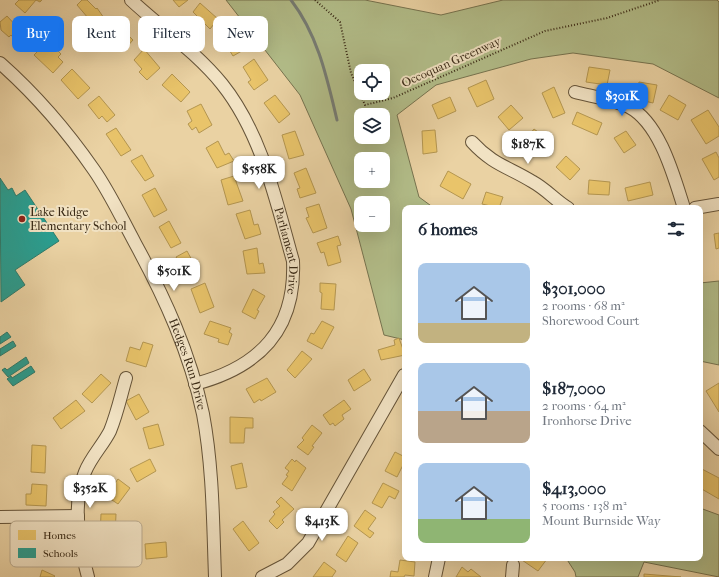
<!DOCTYPE html>
<html lang="en">
<head>
<meta charset="utf-8">
<style>
  :root { --surface:#fff; --page:#f2f2f3; --text:#1f2937; --muted:#747a83; --accent:#1a73e8 }
  body { margin:0; font-family:"IM FELL French Canon",serif; background:var(--page); color:var(--text); height:100vh; display:flex; flex-direction:column; font-size:15px; white-space:nowrap }
  * { box-sizing:border-box; margin:0 }
  p { font-size:13px; color:var(--muted) }
  .icon { flex:none; width:22px; height:22px; fill:none; stroke:currentColor; stroke-width:2; stroke-linecap:round; stroke-linejoin:round }
  .map { position:relative; flex:1; overflow:hidden }
  .side { position:absolute; left:402px; top:205px; width:301px; height:356px; display:flex; flex-direction:column; background:var(--surface); border-radius:8px; box-shadow:0 4px 16px #0002 }
  .side>* { flex:none }
  .banner { position:absolute; left:12px; top:16px; width:330px; height:36px; display:flex; gap:8px }
  .buttons { position:absolute; left:354px; top:64px; display:grid; gap:8px }
  .buttons a { display:grid; place-items:center; width:36px; height:36px; border-radius:8px; background:var(--surface); box-shadow:0 4px 16px #0002; font-size:20px }
  .price { position:absolute; translate:-50% -34px; padding:0 9px; border-radius:8px; background:#fff; color:#222; font-size:13px; line-height:26px; filter:drop-shadow(0 1px 2px #0008) }
  .price::after { content:''; position:absolute; left:50%; top:24px; width:12px; height:9px; margin-left:-6px; background:inherit; clip-path:polygon(0 0,100% 0,50% 100%) }
  .price.on { background:var(--accent); color:#fff }
  ul { padding:0; list-style:none }
  li { display:flex; align-items:center; gap:12px; height:100px; padding:0 16px }
  li span { display:grid; place-items:center; flex:none; width:112px; height:80px; border-radius:8px; color:#555 }
  li>.icon { margin-inline-start:auto }
  span .icon { width:48px; height:48px; fill:#fffc; stroke-width:1 }
  li b { font-size:17px }
  h2 { display:flex; justify-content:space-between; align-items:center; height:48px; padding:0 16px; font-size:17px }
  .pill { padding:0 14px; border-radius:8px; background:var(--surface); box-shadow:0 4px 16px #0002; font-size:14px; line-height:36px }
  .pill.on { background:var(--accent); color:#fff }
  .map>svg:first-child { display:block }
  .green { fill:#b2bd89; stroke:#76734f; fill-rule:evenodd }
  .homes { fill:#e9c46a; stroke:#b49650 }
  .schools { fill:#2a9d8f; stroke:#2e7a6a }
  .lines { fill:none; stroke-linecap:round; stroke-linejoin:round }
  .stream { stroke:#767c74; stroke-width:3 }
  .minor-casing { stroke:#655338; stroke-width:14 }
  .path { stroke:#392915; stroke-width:2; stroke-dasharray:1 2; stroke-linecap:butt }
  .minor { stroke:#f1e2c3; stroke-width:12 }
  .poi-dot { fill:#8f2418; stroke:#f1e2c3; stroke-width:1.5 }
  .labels { text-anchor:middle; stroke-width:4; stroke-linejoin:round; paint-order:stroke }
  .street-label { font-size:12px; fill:#392915; stroke:#f1e2c3 }
  .poi-label { font-size:12px; fill:#392915; stroke:#f1e2c3; text-anchor:start }
  .key { fill:#f1e2c3; stroke:#baaa8f; stroke-width:1 }
  .key-label { font-size:11px; fill:#392915 }
</style>
</head>
<body>
<div class="map">
<svg width="719" height="577" viewBox="0 0 719 577">
  <rect width="100%" height="100%" fill="#ead2a3"/>
  <filter id="stains"><feTurbulence type="fractalNoise" baseFrequency=".005" numOctaves="4"/><feColorMatrix values="0 0 0 0 .2 0 0 0 0 .09 0 0 0 0 .02 0 0 0 .5 -.17"/></filter>
  <radialGradient id="worn" r=".72"><stop offset=".6" stop-color="#630" stop-opacity="0"/><stop offset="1" stop-color="#630" stop-opacity=".3"/></radialGradient>
  <path class="green" d="M226,0H365L441,15L503,0H717L719,2V98L653,64L573,53L531,59L436,85L397,115L419,197L434,208H405V340L384,335L351,209L300,95ZM361,71H383V93H361ZM361,115H383V137H361ZM361,159H383V181H361ZM361,203H383V225H361Z
    M719,281V365L700,361V283Z
    M700,508L719,515V577L644,562L638,577H576L575,572L566,558H700Z"/>
  <path class="homes" d="M19,0H42L40,2L36,0L25,13L15,4Z
    M82,0H87L96,9L97,8L104,18L94,25L77,5Z
    M173,0H188L179,7Z
    M200,3L218,19L210,29L193,12Z
    M7,16L19,29L17,30L23,37L17,42L11,35L9,37L1,30L0,22Z
    M115,22L133,40L124,50L112,40L113,39L105,34Z
    M234,27L247,48L233,56L220,35Z
    M44,45L49,50L53,46L61,54L58,57L63,62L53,73L34,55Z
    M144,49L160,68L147,80L139,72L142,69L134,60Z
    M254,59L268,80L254,90L248,82L251,80L243,67Z
    M589,67L610,70L607,85L586,82Z
    M72,69L90,88L78,99L61,80Z
    M172,74L190,92L181,102L162,85Z
    M486,80L494,99L477,107L468,88Z
    M639,82L657,85L653,103L636,99Z
    M554,87L565,113L553,118L542,93Z
    M275,95L290,114L279,123L264,103Z
    M669,95L686,105L678,120L660,110Z
    M99,96L115,115L107,122L102,116L99,119L88,105Z
    M450,97L456,111L438,119L432,105Z
    M201,104L212,125L199,133L196,127L192,130L188,124L192,121L187,111Z
    M511,105L523,118L509,130L498,117Z
    M708,110L719,127V136L706,144L691,120Z
    M577,112L602,123L597,135L572,124Z
    M116,128L131,150L121,156L106,134Z
    M534,129L550,141L538,155L523,143Z
    M435,130L437,152L423,154L422,131Z
    M295,131L304,155L289,159L282,135Z
    M626,131L636,145L624,153L614,138Z
    M218,141L225,155L229,153L234,161L217,168L206,148Z
    M716,152L719,158V177L714,180L702,159Z
    M142,155L154,176L145,181L131,161Z
    M566,156L580,169L570,180L556,167Z
    M306,168L316,193L300,198L297,189L300,188L294,173Z
    M448,171L471,184L463,199L440,186Z
    M234,176L243,201L228,205L221,180Z
    M589,180L610,182L609,195L588,194Z
    M650,182L653,195L628,201L625,188Z
    M155,188L167,210L154,217L142,195Z
    M486,192L503,197L499,208L482,204Z
    M319,204L327,228L313,233L306,218L309,217L306,208Z
    M250,210L254,225L258,224L261,234L245,239L236,214Z
    M169,221L181,243L171,248L159,227Z
    M719,233V248L716,249L714,234Z
    M338,236L341,245L337,246L341,262L328,266L324,252L321,253L317,243Z
    M257,248L259,264L263,263L265,273L247,274L243,251Z
    M187,251L199,273L189,277L176,257Z
    M205,283L214,307L200,313L191,289Z
    M320,283L336,284L334,310L321,309L322,293L320,292Z
    M253,289L265,296L257,310L259,311L255,319L242,312Z
    M210,321L231,328L229,332L232,334L228,345L218,342L219,339L204,334Z
    M322,321L334,327L322,349L307,341L311,333L314,334Z
    M399,338L405,355L381,360L378,350L395,345L394,340Z
    M143,342L153,345L146,367L126,361L130,347L140,350Z
    M302,351L312,359L295,378L287,370Z
    M364,369L371,380L354,391L348,380Z
    M101,374L111,383L92,403L82,394Z
    M267,378L276,392L261,401L260,399L254,403L246,389Z
    M719,383V412L706,391Z
    M139,394L149,412L136,420L126,401Z
    M76,400L85,411L61,429L53,418Z
    M344,400L351,409L342,415L344,419L335,426L333,423L330,425L323,415Z
    M230,417L253,418V428H245L244,443H230Z
    M158,424L164,445L149,449L143,428Z
    M312,425L322,433L312,446L314,447L308,455L297,447L304,440L302,438Z
    M32,445L46,446L45,473L31,472Z
    M395,452L405,457V461L397,477L385,471Z
    M150,459L156,471L137,482L130,469Z
    M292,459L295,462L296,460L306,468L292,491L282,484L288,476L286,475L289,471L285,468Z
    M242,463L247,487L236,489L231,466Z
    M700,468L719,478V499L700,488Z
    M118,479L130,488L118,504L106,496Z
    M383,483L399,491L395,499L389,496L382,508L372,503Z
    M32,484L47,485L46,506L26,505V494H31Z
    M281,497L294,509L282,520L284,522L277,529L269,521L275,514L273,512L280,506L276,502Z
    M365,510L376,518L368,529L374,533L370,538L354,526Z
    M101,514H116L115,536H100Z
    M243,521L259,543L249,551L233,529Z
    M348,536L358,543L346,562L336,555Z
    M166,542L167,557L146,559L145,544Z
    M519,558H546L547,559L538,571Z
    M400,560L415,562L414,576L405,575L404,577H390L391,571L398,572Z
    M324,562L336,571L332,577H313Z
    M462,567L468,572L471,569L481,577H456Z
    M42,570L55,576L54,577H40Z
    M644,574L681,577H644Z"/>
  <path class="schools" d="M0,178L8,190L12,188L16,196L25,190L59,241L15,270L25,285L1,302Z
    M7,332L11,337L0,344V337Z
    M13,341L16,346L0,356V349Z
    M26,357L29,363L8,377L2,370L5,368L7,370Z
    M31,366L35,372L13,386L7,379L11,376L12,378Z"/>
  <g class="lines">
    <path class="stream" d="M291,0C318,35 327,78 337,120"/>
    <g class="minor-casing">
      <g id="minor">
        <path id="s1" d="M131,0C160,27 197,53 222,84C262,134 276,201 293,261C296,329 260,367 195,384"/>
        <path id="s2" d="M0,63C35,94 67,131 94,170C110,193 122,219 135,243C165,298 190,353 203,414C213,467 213,523 215,577"/>
        <path d="M575,92C590,96 616,100 629,107C660,123 674,177 684,208"/>
        <path d="M472,142C493,165 509,167 533,182C546,189 556,201 568,208"/>
        <path d="M695,208L719,204"/>
        <path d="M700,431L719,449"/>
        <path d="M0,517L78,516"/>
        <path d="M88,577C79,545 72,503 85,472C91,457 103,445 110,431C117,414 121,395 126,378"/>
        <path d="M262,577L287,564L308,543L404,375"/>
        <path d="M435,577L439,558"/>
        <path d="M512,577L513,565"/>
      </g>
    </g>
    <path class="path" d="M315,0L340,22L351,73L365,105L393,98L545,31L607,18L660,0"/>
    <use href="#minor" class="minor"/>
  </g>
  <circle class="poi-dot" cx="22" cy="219" r="4"/>
  <g class="labels">
    <g class="street-label">
      <text transform="translate(451 62) rotate(-24)" y="4">Occoquan Greenway</text>
      <text dy="4" stroke="none"><textPath href="#s1" startOffset="305">Parliament Drive</textPath></text>
      <text dy="4" stroke="none"><textPath href="#s2" startOffset="359">Hedges Run Drive</textPath></text>
    </g>
    <g class="poi-label">
      <text x="30" y="216">Lake Ridge<tspan x="30" dy="14">Elementary School</tspan></text>
    </g>
  </g>
  <rect x="10" y="521" width="132" height="46" rx="6" class="key"/>
  <rect x="18" y="530" width="18" height="10" fill="#e9c46a"/>
  <rect x="18" y="548" width="18" height="10" fill="#2a9d8f"/>
  <g class="key-label">
    <text x="43" y="539">Homes</text>
    <text x="43" y="557">Schools</text>
  </g>
  <rect width="100%" height="100%" filter="url(#stains)"/>
  <rect width="100%" height="100%" fill="url(#worn)"/>
</svg>
<div class="buttons">
<a><svg class="icon" aria-label="locate" viewBox="0 0 24 24"><circle cx="12" cy="12" r="6"/><path d="M12 2v4M12 18v4M2 12h4M18 12h4"/></svg></a>
<a><svg class="icon" aria-label="layers" viewBox="0 0 24 24"><path d="M12 4l9 5-9 5-9-5zM3 14l9 5 9-5"/></svg></a>
<a>+</a>
<a>−</a>
</div>
<b class="price on" style="left:622px;top:117px">$301K</b>
<b class="price" style="left:528px;top:165px">$187K</b>
<b class="price" style="left:259px;top:190px">$558K</b>
<b class="price" style="left:174px;top:292px">$501K</b>
<b class="price" style="left:90px;top:509px">$352K</b>
<b class="price" style="left:322px;top:542px">$413K</b>
<div class="banner">
<a class="pill on">Buy</a>
<a class="pill">Rent</a>
<a class="pill">Filters</a>
<a class="pill">New</a>
</div>
<section class="side">
<h2>6 homes<svg class="icon" aria-label="filters" viewBox="0 0 24 24"><path d="M4 7h16M4 17h16"/><circle cx="9" cy="7" r="2"/><circle cx="15" cy="17" r="2"/></svg></h2>
<ul>
<li><span style="background:linear-gradient(#a9c7e8 75%,#c2b280 0)"><svg class="icon" aria-label="home" viewBox="0 0 24 24"><path d="M3 11l9-7 9 7M6 9v11h12V9"/></svg></span><div><b>$301,000</b><p>2 rooms · 68 m²</p><p>Shorewood Court</p></div></li>
<li><span style="background:linear-gradient(#a9c7e8 60%,#b9a48a 0)"><svg class="icon" aria-label="home" viewBox="0 0 24 24"><path d="M3 11l9-7 9 7M6 9v11h12V9"/></svg></span><div><b>$187,000</b><p>2 rooms · 64 m²</p><p>Ironhorse Drive</p></div></li>
<li><span style="background:linear-gradient(#a9c7e8 70%,#8fb573 0)"><svg class="icon" aria-label="home" viewBox="0 0 24 24"><path d="M3 11l9-7 9 7M6 9v11h12V9"/></svg></span><div><b>$413,000</b><p>5 rooms · 138 m²</p><p>Mount Burnside Way</p></div></li>
</ul>
</section>
</div>
</body>
</html>
